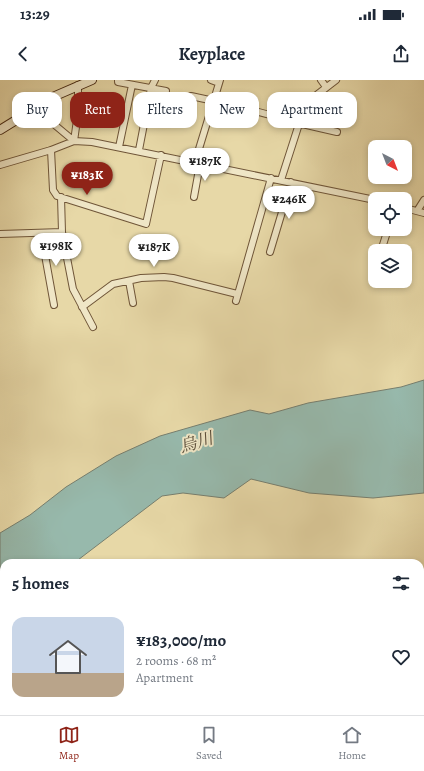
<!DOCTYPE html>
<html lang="en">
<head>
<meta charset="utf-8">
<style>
  :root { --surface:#fff; --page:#f6f6f7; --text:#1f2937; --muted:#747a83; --line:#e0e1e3; --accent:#8f2418 }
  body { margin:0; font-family:Alegreya,"Noto Serif JP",serif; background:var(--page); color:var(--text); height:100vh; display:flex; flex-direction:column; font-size:15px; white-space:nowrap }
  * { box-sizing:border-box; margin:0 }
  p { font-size:13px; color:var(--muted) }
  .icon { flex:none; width:22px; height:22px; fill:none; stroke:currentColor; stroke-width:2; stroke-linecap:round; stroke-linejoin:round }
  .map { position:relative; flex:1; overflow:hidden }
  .sheet { position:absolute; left:0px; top:479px; width:424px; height:156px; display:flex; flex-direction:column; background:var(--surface); border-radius:12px 12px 0 0; box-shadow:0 2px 6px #0003 }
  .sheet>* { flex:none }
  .banner { position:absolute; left:12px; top:12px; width:400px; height:36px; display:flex; gap:8px }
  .needle { width:26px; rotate:138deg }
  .controls { position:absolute; left:368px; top:60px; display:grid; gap:8px }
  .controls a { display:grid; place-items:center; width:44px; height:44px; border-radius:8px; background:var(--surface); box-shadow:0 2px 6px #0003; font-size:20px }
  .price { position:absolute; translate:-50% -34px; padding:0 9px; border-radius:14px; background:#fff; color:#222; font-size:13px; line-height:26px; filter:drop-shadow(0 1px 2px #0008) }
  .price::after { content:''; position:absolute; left:50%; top:24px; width:12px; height:9px; margin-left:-6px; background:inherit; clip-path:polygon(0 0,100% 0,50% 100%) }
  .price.current { background:var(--accent); color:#fff }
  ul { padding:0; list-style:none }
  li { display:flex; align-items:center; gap:12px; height:100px; padding:0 12px }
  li+li { border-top:1px solid var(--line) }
  li span { display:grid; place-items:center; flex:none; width:112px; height:80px; border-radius:12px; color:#555 }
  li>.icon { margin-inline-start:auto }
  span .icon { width:48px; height:48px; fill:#fffc; stroke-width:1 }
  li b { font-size:17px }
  h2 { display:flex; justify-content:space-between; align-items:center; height:48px; padding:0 12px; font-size:17px }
  .pill { padding:0 14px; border-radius:12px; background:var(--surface); box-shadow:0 2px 6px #0003; font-size:14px; line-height:36px }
  .pill.current { background:var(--accent); color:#fff }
  .status { display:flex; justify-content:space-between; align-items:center; height:28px; padding:0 20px; background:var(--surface); direction:ltr }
  .status svg { height:11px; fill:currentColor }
  header { display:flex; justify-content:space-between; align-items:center; height:52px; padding:0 12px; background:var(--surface); font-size:18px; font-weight:600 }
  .dock { display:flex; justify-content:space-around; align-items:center; height:56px; border-top:1px solid var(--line); background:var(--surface); font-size:11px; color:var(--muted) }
  .dock a { display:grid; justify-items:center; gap:2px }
  .dock .current { color:var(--accent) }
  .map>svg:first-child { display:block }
  .water { fill:#97b9ac; stroke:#777f6f }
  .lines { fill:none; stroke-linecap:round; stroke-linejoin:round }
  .minor-casing { stroke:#6f5538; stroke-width:8 }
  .secondary-casing { stroke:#472913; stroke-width:10 }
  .minor { stroke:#efe6c6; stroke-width:6 }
  .secondary { stroke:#efe6c6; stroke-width:8 }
  .labels { text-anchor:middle; stroke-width:4; stroke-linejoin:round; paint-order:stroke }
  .water-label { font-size:17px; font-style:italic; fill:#5b4d39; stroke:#efe6c6 }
</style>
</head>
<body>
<div class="status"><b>13:29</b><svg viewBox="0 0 49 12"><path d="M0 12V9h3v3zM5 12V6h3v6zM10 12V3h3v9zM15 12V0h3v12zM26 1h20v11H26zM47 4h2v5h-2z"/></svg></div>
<header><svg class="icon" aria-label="back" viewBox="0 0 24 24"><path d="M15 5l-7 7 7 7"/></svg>Keyplace<svg class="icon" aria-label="share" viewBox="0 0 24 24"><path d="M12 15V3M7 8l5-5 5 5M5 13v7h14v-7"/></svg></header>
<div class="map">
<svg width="424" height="635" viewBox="0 0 424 635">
  <rect width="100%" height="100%" fill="#e7d8a7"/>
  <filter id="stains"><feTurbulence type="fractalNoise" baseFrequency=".005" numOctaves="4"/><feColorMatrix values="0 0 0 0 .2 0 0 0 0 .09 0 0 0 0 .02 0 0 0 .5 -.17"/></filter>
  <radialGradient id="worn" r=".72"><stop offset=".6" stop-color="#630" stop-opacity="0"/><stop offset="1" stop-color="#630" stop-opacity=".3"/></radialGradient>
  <path class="water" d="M424,300V413L373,418L309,413L251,399L224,418L183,413L162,416L74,483H4V508L0,509V453L30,435L66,407L116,376L160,356L250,330L269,334L308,323L401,307Z"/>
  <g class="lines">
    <g class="minor-casing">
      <path id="minor" d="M118,0V2L166,11
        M211,0L219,3
        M321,0L326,7
        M191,16L214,21
        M215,16C237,24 264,37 288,37L336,0
        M37,26L50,41L74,61L78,33V5
        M288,37L289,41L337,52
        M119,67L132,5
        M51,70L53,110L57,116L146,144L161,75
        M139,70L151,8L155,0
        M195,82L220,0
        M0,85L51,70L74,61L92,62L375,120
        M281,100L299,44
        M61,117L62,152L73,209L93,247
        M194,117L200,84
        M405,128L424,133
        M417,131L424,120
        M41,153L54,225
        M0,154L62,152
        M381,171L388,149
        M270,172L291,102
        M129,201L133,223
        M236,221L271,98
        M82,227L113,204L141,198L164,197L173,198L237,214"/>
    </g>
    <g class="secondary-casing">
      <path id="secondary" d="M0,50L55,16L92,0"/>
    </g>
    <use href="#minor" class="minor"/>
    <use href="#secondary" class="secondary"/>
  </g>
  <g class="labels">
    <g class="water-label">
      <text transform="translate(196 362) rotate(-17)" y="6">烏川</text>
    </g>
  </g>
  <rect width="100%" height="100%" filter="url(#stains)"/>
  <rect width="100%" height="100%" fill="url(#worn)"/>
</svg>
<div class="controls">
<a><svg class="needle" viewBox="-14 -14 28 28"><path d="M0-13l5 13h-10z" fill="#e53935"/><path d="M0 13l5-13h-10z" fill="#747a83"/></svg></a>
<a><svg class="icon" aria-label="locate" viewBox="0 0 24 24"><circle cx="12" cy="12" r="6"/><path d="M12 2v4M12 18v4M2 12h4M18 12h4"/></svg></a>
<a><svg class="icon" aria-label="layers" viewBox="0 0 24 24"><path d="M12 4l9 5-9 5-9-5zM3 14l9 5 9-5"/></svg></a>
</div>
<b class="price" style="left:205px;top:102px">¥187K</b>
<b class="price current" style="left:87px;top:116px">¥183K</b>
<b class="price" style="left:289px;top:140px">¥246K</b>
<b class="price" style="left:56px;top:187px">¥198K</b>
<b class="price" style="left:154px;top:188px">¥187K</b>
<div class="banner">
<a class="pill">Buy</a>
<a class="pill current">Rent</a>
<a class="pill">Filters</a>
<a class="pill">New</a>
<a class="pill">Apartment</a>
</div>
<section class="sheet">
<h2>5 homes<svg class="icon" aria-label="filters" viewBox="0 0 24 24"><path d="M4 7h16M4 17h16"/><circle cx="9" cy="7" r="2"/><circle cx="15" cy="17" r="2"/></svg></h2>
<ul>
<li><span style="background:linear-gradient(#c9d6e8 70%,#b9a48a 0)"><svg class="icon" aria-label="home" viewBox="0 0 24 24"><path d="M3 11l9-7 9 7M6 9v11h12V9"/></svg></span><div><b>¥183,000/mo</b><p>2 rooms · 68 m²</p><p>Apartment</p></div><svg class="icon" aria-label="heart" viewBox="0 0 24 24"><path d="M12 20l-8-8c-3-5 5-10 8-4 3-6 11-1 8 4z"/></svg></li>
</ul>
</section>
</div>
<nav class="dock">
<a class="current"><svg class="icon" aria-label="map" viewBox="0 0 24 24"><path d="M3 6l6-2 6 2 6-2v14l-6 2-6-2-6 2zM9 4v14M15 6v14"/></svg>Map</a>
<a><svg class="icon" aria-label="saved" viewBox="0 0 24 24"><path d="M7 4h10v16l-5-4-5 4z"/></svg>Saved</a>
<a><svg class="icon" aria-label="home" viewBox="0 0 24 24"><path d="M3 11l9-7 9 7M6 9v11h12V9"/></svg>Home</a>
</nav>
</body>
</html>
